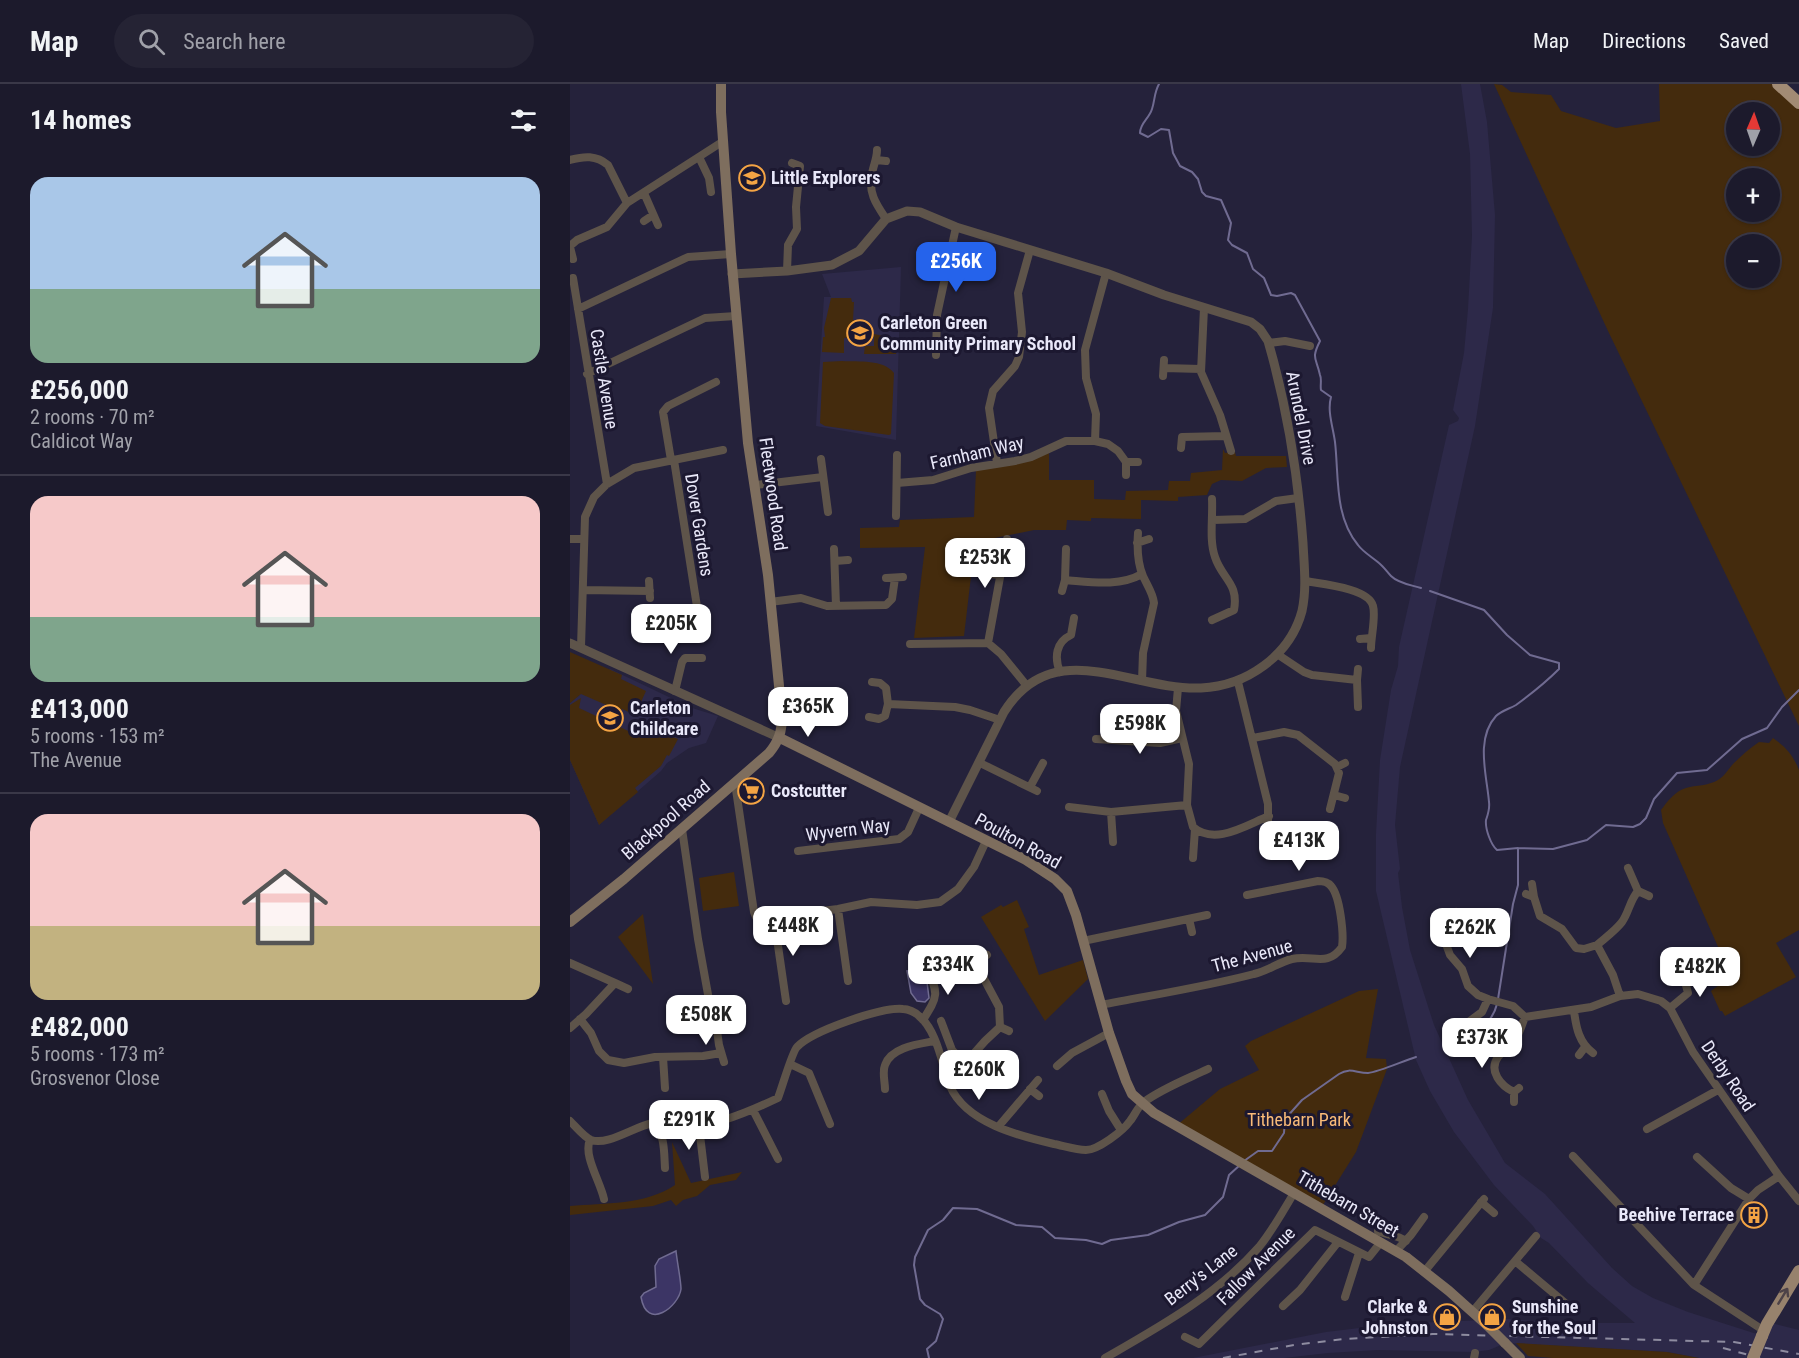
<!DOCTYPE html>
<html lang="en">
<head>
<meta charset="utf-8">
<style>
  :root { --surface:#1c1a2c; --page:#252334; --text:#f1f3f6; --muted:#a0a1a9; --line:#3a3848; --accent:#2563eb }
  body { margin:0; font-family:"Roboto Condensed",sans-serif; background:var(--page); color:var(--text); height:100vh; display:flex; flex-direction:column; font-size:22px; white-space:nowrap }
  * { box-sizing:border-box; margin:0 }
  p { font-size:20px; color:var(--muted) }
  .icon { flex:none; width:33px; height:33px; fill:none; stroke:currentColor; stroke-width:2; stroke-linecap:round; stroke-linejoin:round }
  .map { position:relative; flex:1; overflow:hidden }
  .details { display:flex; flex-direction:column; background:var(--surface); width:570px }
  .details>* { flex:none }
  .needle { width:39px; rotate:2deg }
  .fabs { position:absolute; left:1156px; top:18px; display:grid; gap:12px }
  .fabs a { display:grid; place-items:center; width:54px; height:54px; border-radius:50%; background:var(--surface); box-shadow:0 2px 4px #0004,0 0 0 2px var(--line); font-size:30px }
  .price { position:absolute; translate:-50% -51px; padding:0 14px; border-radius:12px; background:#fff; color:#222; font-size:20px; line-height:39px; filter:drop-shadow(0 2px 3px #0008) }
  .price::after { content:''; position:absolute; left:50%; top:36px; width:18px; height:14px; margin-left:-9px; background:inherit; clip-path:polygon(0 0,100% 0,50% 100%) }
  .price.selected { background:var(--accent); color:#fff }
  ul { padding:0; list-style:none }
  li { display:grid; align-content:center; gap:12px; height:318px; padding:0 30px }
  li+li { border-top:2px solid var(--line) }
  li span { display:grid; place-items:center; height:186px; border-radius:18px; color:#555 }
  li>.icon { margin-inline-start:auto }
  span .icon { width:108px; height:108px; fill:#fffc; stroke-width:1 }
  li b { font-size:26px }
  h2 { display:flex; justify-content:space-between; align-items:center; height:72px; padding:0 30px; font-size:26px }
  header { display:flex; align-items:center; gap:36px; box-sizing:border-box; height:84px; padding:0 30px; background:var(--surface); border-bottom:2px solid var(--line) }
  header strong { font-size:28px }
  nav { display:flex; gap:33px; margin-inline-start:auto; font-size:21px }
  .search { width:420px; height:54px; background:var(--page); display:flex; align-items:center; gap:15px; box-sizing:border-box; padding:0 21px; border-radius:33px; color:var(--muted); font-size:22px }
  main { display:flex; flex:1; min-height:0 }
  .map>svg:first-child { display:block }
  .built { fill:#2d2949 }
  .green { fill:#442b0d; fill-rule:evenodd }
  .water { fill:#3c3565; stroke:#706b91; stroke-width:1.5 }
  .lines { fill:none; stroke-linecap:round; stroke-linejoin:round }
  .stream { stroke:#706b91; stroke-width:2 }
  .minor { stroke:#5e544a; stroke-width:8 }
  .tertiary { stroke:#5e544a; stroke-width:9 }
  .secondary { stroke:#7e6e5e; stroke-width:10 }
  .primary { stroke:#97826d; stroke-width:12 }
  .trunk { stroke:#a28b74; stroke-width:12 }
  .rail { stroke:#8e8ca0; stroke-width:2; stroke-dasharray:8 8; stroke-linecap:butt }
  .secondary-bridge { stroke:#7e6e5e; stroke-width:10 }
  .primary-bridge { stroke:#97826d; stroke-width:12 }
  .oneway { stroke:#4d4248 }
  .labels { text-anchor:middle; stroke-width:6; stroke-linejoin:round; paint-order:stroke }
  .poi-label { font-size:18px; font-weight:bold; fill:#e9e8f9; stroke:#1c1830; text-anchor:start }
  .street-label { font-size:18px; fill:#e9e8f9; stroke:#1c1830 }
  .park-label { font-size:18px; fill:#fabb78; stroke:#1c1830 }
</style>
</head>
<body>
<header>
<strong>Map</strong>
<div class="search"><svg class="icon" aria-label="search" viewBox="0 0 24 24"><circle cx="10" cy="10" r="6"/><path d="M15 15l6 6"/></svg>Search here</div>
<nav><a>Map</a><a>Directions</a><a>Saved</a></nav>
</header>
<main>
<section class="details">
<h2>14 homes<svg class="icon" aria-label="filters" viewBox="0 0 24 24"><path d="M4 7h16M4 17h16"/><circle cx="9" cy="7" r="2"/><circle cx="15" cy="17" r="2"/></svg></h2>
<ul>
<li><span style="background:linear-gradient(#a9c7e8 60%,#7fa58c 0)"><svg class="icon" aria-label="home" viewBox="0 0 24 24"><path d="M3 11l9-7 9 7M6 9v11h12V9"/></svg></span><div><b>£256,000</b><p>2 rooms · 70 m²</p><p>Caldicot Way</p></div></li>
<li><span style="background:linear-gradient(#f6c9c9 65%,#7fa58c 0)"><svg class="icon" aria-label="home" viewBox="0 0 24 24"><path d="M3 11l9-7 9 7M6 9v11h12V9"/></svg></span><div><b>£413,000</b><p>5 rooms · 153 m²</p><p>The Avenue</p></div></li>
<li><span style="background:linear-gradient(#f6c9c9 60%,#c2b280 0)"><svg class="icon" aria-label="home" viewBox="0 0 24 24"><path d="M3 11l9-7 9 7M6 9v11h12V9"/></svg></span><div><b>£482,000</b><p>5 rooms · 173 m²</p><p>Grosvenor Close</p></div></li>
</ul>
</section>
<div class="map">
<svg width="1229" height="1274" viewBox="0 0 1229 1274">
  <rect width="100%" height="100%" fill="#25223b"/>
  <path class="built" d="M891,0H910L917,38L925,131L923,224L905,342L830,683L825,741L830,785L828,789L832,823L840,866L864,941L898,1016L935,1079L975,1110L1042,1184L1062,1202L1083,1214L1118,1228L1193,1252L1201,1239L1229,1246V1274H1129L1097,1268L936,1259L919,1266L904,1268L808,1266L758,1269L714,1274H623L756,1248L823,1240L938,1235L989,1239H1065L1018,1199L979,1159L971,1154L963,1142L924,1101L884,1048L860,1007L846,976L806,807V750L810,676L821,606L828,582L829,563L879,341L888,337L889,334L883,326L894,269L898,225L902,152L900,70Z
    M331,183L326,356L246,342L254,213H261L252,190Z
    M40,585L122,624L148,632L136,659L119,664L97,679L91,687L29,741L0,676V619Z"/>
  <path class="green" d="M924,0L932,1L941,8L981,11L991,27L1046,44L1090,37L1089,0H1202L1229,24V642L1038,247ZM1167,28H1200V62H1167ZM1167,94H1200V128H1167ZM1167,160H1200V194H1167Z
    M261,214H281L282,218H284L283,236L295,237V255L274,254V269L252,268L253,253H255L254,244Z
    M304,250L323,254V260H326V255H328L326,270H294L295,262H304Z
    M272,277C289,278 313,275 324,289L321,350L319,351L255,342L250,339L253,278Z
    M653,365L655,369L665,368L666,372H716L717,383L696,384L672,397L651,396L642,400L637,411L608,413V417L571,416V435L521,434V437L497,436L496,446H464L405,458L394,552L344,554L355,463L290,464V444L329,443L330,436L404,433L406,386L479,369V396H524V415L555,416L556,407L598,406L599,397H620L621,389L652,386Z
    M0,568L52,591L51,595L76,607L65,631L52,625L50,627L11,610L0,619Z
    M11,614L9,624L69,652L70,651L74,652L77,645L76,643L108,655L99,672L97,671L91,682L65,704L68,708L29,741L0,676V621Z
    M1203,654C1216,663 1223,671 1229,686V846L1206,859L1226,893L1155,932L1152,927H1150L1141,907L1161,892L1093,739L1091,726C1097,718 1105,707 1116,704C1126,701 1138,702 1148,696C1155,692 1158,685 1164,679C1172,671 1180,664 1189,658L1199,659Z
    M164,788L169,822L133,827L129,794Z
    M447,816L459,843L454,845L469,891L513,876L518,895L475,937L411,833L431,821L433,823Z
    M73,830L83,900L48,853Z
    M808,905L796,974L816,975L817,985L786,1068L751,1124L606,1042L650,1005L689,986L675,962L681,957L789,907Z
    M102,1058L121,1099L172,1088L166,1096L140,1101L127,1112L113,1116L106,1122L101,1116L83,1122L0,1131V1122C34,1119 76,1121 105,1101Z
    M946,1259L1097,1268L1129,1274H983L958,1272Z"/>
  <path class="water" d="M349,886L357,898L359,914L355,918L347,917L341,909L337,887Z
    M106,1167C107,1177 111,1197 111,1205C109,1222 77,1248 71,1213L74,1209L86,1203L85,1182L89,1175Z"/>
  <g class="lines">
    <path class="stream" d="M589,0C584,9 585,16 582,25C579,35 570,39 570,49L578,53L591,45L599,46L603,69L610,82L622,88L628,95L632,108L636,112L651,116L661,139L658,156L662,161L677,169L683,185L694,194L701,211L707,212L721,209L725,211L750,257C741,275 746,273 750,291C752,295 750,302 751,306L761,313C757,327 763,343 765,358C769,392 764,432 788,461C793,468 802,473 809,479C814,483 817,488 821,492C829,500 842,501 851,504
      M860,507L914,526L937,551L960,571L989,579V585C976,598 961,610 946,621C939,625 931,627 926,632C905,655 917,692 919,718C920,725 918,730 916,736C915,745 921,761 927,766L948,764
      M928,915L943,820L948,801V764L983,765L1017,756L1036,741L1063,743L1070,740L1076,734L1084,715L1107,689L1137,686L1172,655L1197,644L1212,623L1229,606
      M876,967C896,955 921,945 927,920
      M674,1077L688,1067H702L714,1049L715,1035L732,1016L769,990C780,983 786,989 798,989C809,988 833,977 846,973
      M359,1274L357,1265L366,1257L373,1235L370,1230L355,1221L350,1215L344,1181L345,1173L358,1146L373,1136L383,1124L407,1125L446,1141L472,1143L485,1154L516,1156L532,1160L541,1156L578,1151L609,1138L635,1131L653,1113L659,1091L670,1081"/>
    <path class="minor" d="M307,66C307,75 303,82 302,90C298,109 306,120 316,135
      M129,73L139,94L141,108
      M0,76C14,72 26,71 38,81L57,119
      M306,76L316,77
      M74,109L88,141
      M74,137L83,131
      M0,162L7,156L37,143L57,119L152,58
      M0,163L3,175
      M217,187L218,161L227,145L226,123L230,82L222,79
      M3,194L37,400
      M634,224L631,288L650,331L661,367
      M8,225L118,173L161,170
      M366,259H377
      M699,259L715,257L740,262
      M366,271L367,231L386,143
      M594,284L631,285
      M17,290L135,234L166,232
      M593,292L594,276
      M525,357L526,330L516,294L515,266L536,189
      M611,364L612,353L656,352
      M251,375L258,428
      M101,376L93,328L98,322L146,298
      M104,376L131,548
      M556,378H568
      M427,379L419,324L423,307L445,282L449,273L452,248L448,209L460,166
      M327,399L363,396L401,384L445,377L461,373L496,357H525L538,360L548,367L556,378V391
      M186,401L253,393
      M326,432L327,371
      M643,436L675,435L706,417L728,414
      M568,449C567,463 567,478 573,492C577,501 583,509 584,519L573,569L572,597
      M0,455H14
      M567,459L579,455
      M264,465L266,522
      M265,477L278,476
      M410,489L430,491
      M316,494L333,493
      M495,496C521,498 549,503 572,490
      M79,497L80,514
      M735,497C751,500 799,504 803,522C806,532 801,553 801,564
      M13,506L80,507
      M492,507L495,496L496,465
      M200,518L231,514L257,522L316,521L322,515L325,494
      M642,536L664,526C669,499 652,495 645,473C639,456 643,434 642,415
      M790,555L801,554
      M418,559L437,455
      M340,560L418,559L431,570L457,602
      M11,563L15,433L24,413L37,400L64,384L153,366
      M707,570L734,588L742,591L787,596L788,623
      M490,588C484,573 486,558 501,551L504,534
      M787,596L788,585
      M668,598L698,720V747
      M608,604L606,627L619,680L617,721L623,743C645,762 676,741 699,732
      M105,607L112,578L115,574H132
      M318,620L385,623L400,626L430,636
      M299,633L309,635L315,632L318,620L316,604L310,599L302,598
      M683,654L714,648L728,651L765,680L769,689L760,725
      M526,655L590,659L612,654
      M410,679L467,707
      M767,683L775,679
      M165,699L184,828L186,833L189,835L268,825L301,818L347,821L370,818L388,805L404,783L416,757
      M460,703L473,679
      M764,711L775,714
      M499,723L541,728L617,721
      M541,728L543,758
      M112,745L128,855L139,916
      M228,767L329,755L338,748L349,724
      M623,774L625,745
      M962,800L964,813
      M1068,807L1079,812
      M956,810L964,813L970,832L992,845L1006,864L1014,865L1027,861L1043,891L1050,912
      M268,825L278,897
      M204,834L216,917
      M619,835L622,848
      M864,838H872L886,828
      M872,838L876,860L880,871L892,885L898,902L908,911L918,915L943,922L955,933L1021,923L1050,912L1068,910L1091,917L1100,924L1123,968L1209,1092L1229,1117
      M513,857L637,831
      M1027,861C1035,854 1045,847 1052,838C1059,828 1060,816 1068,807L1058,784
      M0,879L45,899L16,930L0,944
      M393,884L417,871
      M45,899L58,905
      M531,921C582,911 634,903 684,890C698,887 709,878 722,875C743,870 757,884 772,863C774,850 770,812 761,802C758,798 753,797 748,797L677,811
      M1100,924L1118,909L1113,890
      M1004,927C1006,943 1009,959 1023,969
      M10,935L21,949L29,967L38,976L54,979L85,973L133,972L151,969
      M353,936C368,912 369,910 357,884
      M371,937L382,966L396,980
      M146,939L149,961L154,978
      M430,943L439,947
      M885,948L912,928L918,915
      M1009,971L1015,963
      M93,973L95,1004
      M220,980L239,989L260,1040
      M487,982L502,969L539,949
      M377,993L386,990L415,957L430,943L429,923L405,878
      M949,1004L944,1008C931,1002 918,987 928,973C933,967 940,962 945,955C950,949 952,940 955,933
      M315,1005C315,998 312,988 315,981C321,963 349,960 365,957
      M460,1005L469,1012
      M944,1008V1018
      M532,1010L539,1027L551,1046
      M183,1026L208,1075
      M0,1037C6,1043 14,1053 21,1056C38,1062 65,1042 83,1039C98,1037 114,1041 129,1041C150,1040 189,1023 208,1014C212,1004 222,968 227,963C242,947 311,923 333,925C338,925 345,928 349,932C367,946 372,981 380,1002C396,1039 449,1052 484,1060C494,1062 506,1066 516,1066C528,1066 553,1047 560,1037C565,1031 568,1022 574,1018C593,1004 617,995 638,985
      M84,1039C95,1051 94,1068 95,1084
      M131,1041L130,1051L135,1093
      M428,1043L468,996
      M1077,1045L1148,1006
      M20,1056C13,1071 30,1097 34,1115
      M1003,1072L1124,1201L1193,1246
      M1127,1073L1161,1104L1179,1115
      M911,1118L924,1129
      M808,1147C817,1151 828,1151 836,1157
      M826,1167L841,1151L854,1133
      M945,1177L1000,1223
      M854,1188L914,1115
      M1124,1201L1179,1115L1188,1106L1209,1092
      M775,1213L789,1169
      M713,1222L730,1206L768,1158
      M903,1227L966,1152
      M615,1253L629,1260L745,1146L799,1173L811,1158
      M535,1274C589,1243 647,1211 689,1163C703,1146 713,1127 724,1109
      M904,1274L905,1269"/>
    <path class="tertiary" d="M162,190L217,187L262,181L289,167L316,135L337,127L350,128L386,143L536,189L594,211L681,238L690,245L698,257C717,323 728,391 733,459C734,481 737,504 732,527C720,572 676,602 631,604C561,607 484,549 434,628L379,738
      M0,559L210,654"/>
    <path class="secondary" d="M210,654L456,776L485,795L497,807L506,831L539,949L556,997L562,1010L584,1029L836,1173L879,1207L917,1241
      M0,838L54,795L199,669C209,657 212,647 212,632L198,491L178,359L161,170L151,28V0
      M935,1259L950,1274"/>
    <path class="primary" d="M1192,1252L1197,1240L1229,1187"/>
    <path class="trunk" d="M1208,0L1229,19"/>
    <path class="rail" d="M1153,1264L1190,1274
      M653,1274L724,1261L774,1255L863,1250L1164,1258L1229,1270"/>
    <path class="secondary-bridge" d="M917,1241L935,1259"/>
    <path class="primary-bridge" d="M1183,1274L1192,1252"/>
  </g>
  <defs><path id="oneway-shaft" d="M-6 0H5M1.5-3L5.5 0L1.5 3" fill="none" stroke-width="1.6" stroke-linecap="round" stroke-linejoin="round" transform="scale(1.5)"/></defs>
  <use class="oneway" href="#oneway-shaft" transform="translate(1213 1212) rotate(-59)"/>
  <defs>
    <g id="school-ring" transform="scale(1.35)"><circle r="9.5" fill="#1c1830" stroke="#f4a444" stroke-width="1.5"/><path d="M0-5L7-2L0 1L-7-2ZM-4 1L0 2.5L4 1V4Q0 6-4 4Z" fill="#f4a444"/></g>
    <g id="supermarket-ring" transform="scale(1.35)"><circle r="9.5" fill="#1c1830" stroke="#f4a444" stroke-width="1.5"/><path d="M-6-5.5h2.5l.6 2H6L4.5 2H-2.5L-4.4-4H-6ZM-1.5 3.2a1.3 1.3 0 1 0 .1 0ZM3 3.2a1.3 1.3 0 1 0 .1 0Z" fill="#f4a444"/></g>
    <g id="building-ring" transform="scale(1.35)"><circle r="9.5" fill="#1c1830" stroke="#f4a444" stroke-width="1.5"/><path d="M-4-6H4V6H1V3H-1V6H-4ZM-2.5-4.3h1.7v1.8h-1.7ZM.8-4.3h1.7v1.8H.8ZM-2.5-1h1.7V.8h-1.7ZM.8-1h1.7V.8H.8Z" fill="#f4a444"/></g>
    <g id="shop-ring" transform="scale(1.35)"><circle r="9.5" fill="#1c1830" stroke="#f4a444" stroke-width="1.5"/><path d="M-5-2.5h2.3a2.7 3.5 0 0 1 5.4 0H5L5.5 6h-11ZM-1.5-2.5h3a1.5 2.3 0 0 0-3 0Z" fill="#f4a444"/></g>
  </defs>
  <g fill-rule="evenodd">
    <use href="#school-ring" x="182" y="94"/>
    <use href="#school-ring" x="290" y="249"/>
    <use href="#school-ring" x="40" y="634"/>
    <use href="#supermarket-ring" x="181" y="707"/>
    <use href="#building-ring" x="1184" y="1131"/>
    <use href="#shop-ring" x="877" y="1233"/>
    <use href="#shop-ring" x="922" y="1233"/>
  </g>
  <g class="labels">
    <g class="poi-label">
      <text x="201" y="100">Little Explorers</text>
      <text x="310" y="245">Carleton Green<tspan x="310" dy="21">Community Primary School</tspan></text>
      <text x="60" y="630">Carleton<tspan x="60" dy="21">Childcare</tspan></text>
      <text x="201" y="713">Costcutter</text>
      <text x="1164" y="1137" text-anchor="end">Beehive Terrace</text>
      <text x="858" y="1229" text-anchor="end">Clarke &amp;<tspan x="858" dy="21">Johnston</tspan></text>
      <text x="942" y="1229">Sunshine<tspan x="942" dy="21">for the Soul</tspan></text>
    </g>
    <g class="street-label">
      <text transform="translate(34 295) rotate(81)" y="6">Castle Avenue</text>
      <text transform="translate(731 334) rotate(79)" y="6">Arundel Drive</text>
      <text transform="translate(407 369) rotate(-13)" y="6">Farnham Way</text>
      <text transform="translate(203 410) rotate(82)" y="6">Fleetwood Road</text>
      <text transform="translate(129 441) rotate(81)" y="6">Dover Gardens</text>
      <text transform="translate(96 736) rotate(-41)" y="6">Blackpool Road</text>
      <text transform="translate(278 746) rotate(-7)" y="6">Wyvern Way</text>
      <text transform="translate(448 757) rotate(29)" y="6">Poulton Road</text>
      <text transform="translate(682 872) rotate(-15)" y="6">The Avenue</text>
      <text transform="translate(1158 992) rotate(56)" y="6">Derby Road</text>
      <text transform="translate(778 1120) rotate(30)" y="6">Tithebarn Street</text>
      <text transform="translate(686 1182) rotate(-45)" y="6">Fallow Avenue</text>
      <text transform="translate(631 1191) rotate(-38)" y="6">Berry's Lane</text>
    </g>
    <g class="park-label">
      <text x="729" y="1042">Tithebarn Park</text>
    </g>
  </g>
</svg>
<div class="fabs">
<a><svg class="needle" viewBox="-14 -14 28 28"><path d="M0-13l5 13h-10z" fill="#e53935"/><path d="M0 13l5-13h-10z" fill="#a0a1a9"/></svg></a>
<a>+</a>
<a>−</a>
</div>
<b class="price selected" style="left:386px;top:209px">£256K</b>
<b class="price" style="left:415px;top:505px">£253K</b>
<b class="price" style="left:101px;top:571px">£205K</b>
<b class="price" style="left:238px;top:654px">£365K</b>
<b class="price" style="left:570px;top:671px">£598K</b>
<b class="price" style="left:729px;top:788px">£413K</b>
<b class="price" style="left:223px;top:873px">£448K</b>
<b class="price" style="left:900px;top:875px">£262K</b>
<b class="price" style="left:378px;top:912px">£334K</b>
<b class="price" style="left:1130px;top:914px">£482K</b>
<b class="price" style="left:136px;top:962px">£508K</b>
<b class="price" style="left:912px;top:985px">£373K</b>
<b class="price" style="left:409px;top:1017px">£260K</b>
<b class="price" style="left:119px;top:1067px">£291K</b>
</div>
</main>
</body>
</html>
